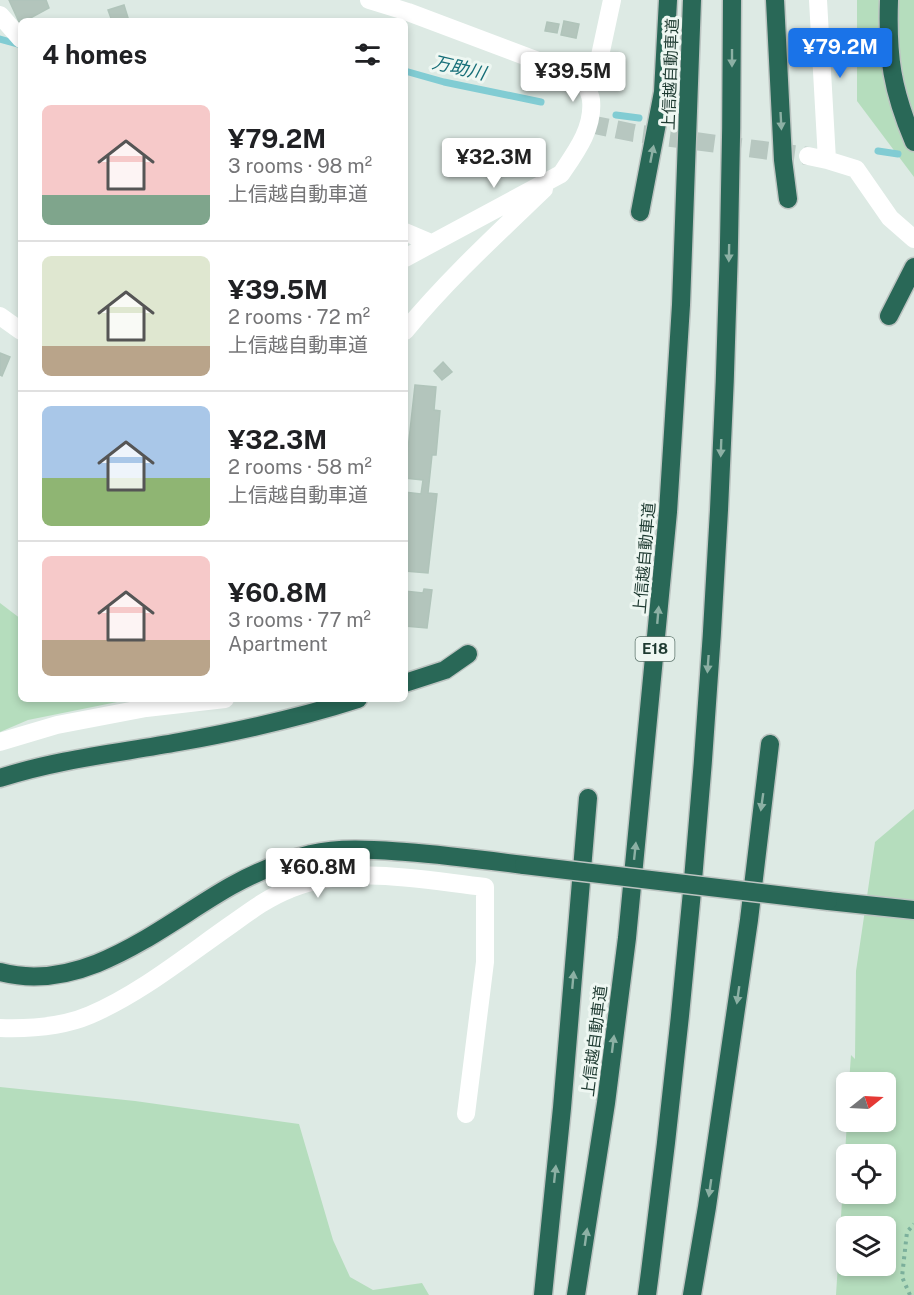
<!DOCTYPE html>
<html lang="en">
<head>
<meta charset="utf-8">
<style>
  :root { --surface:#fff; --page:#f2f2f2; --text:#202124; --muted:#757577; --line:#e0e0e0; --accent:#1a73e8 }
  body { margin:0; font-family:"Public Sans","Noto Sans JP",sans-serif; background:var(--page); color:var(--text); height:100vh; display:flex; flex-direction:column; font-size:22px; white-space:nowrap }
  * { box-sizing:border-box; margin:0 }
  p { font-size:20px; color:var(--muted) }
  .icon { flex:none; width:33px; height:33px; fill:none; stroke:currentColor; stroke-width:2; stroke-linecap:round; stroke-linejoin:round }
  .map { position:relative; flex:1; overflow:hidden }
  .side { position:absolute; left:18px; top:18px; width:390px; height:684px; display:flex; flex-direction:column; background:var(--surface); border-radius:9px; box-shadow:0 3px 9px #0003 }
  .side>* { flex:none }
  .needle { width:39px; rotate:72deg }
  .tools { position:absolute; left:836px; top:1072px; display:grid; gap:12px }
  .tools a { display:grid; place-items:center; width:60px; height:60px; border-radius:9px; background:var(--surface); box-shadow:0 3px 9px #0003; font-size:30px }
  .price { position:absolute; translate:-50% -51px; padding:0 14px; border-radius:6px; background:#fff; color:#222; font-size:20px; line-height:39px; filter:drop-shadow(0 2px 3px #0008) }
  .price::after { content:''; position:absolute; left:50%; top:36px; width:18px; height:14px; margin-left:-9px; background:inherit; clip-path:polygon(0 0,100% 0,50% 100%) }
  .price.active { background:var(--accent); color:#fff }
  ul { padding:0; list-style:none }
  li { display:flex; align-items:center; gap:18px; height:150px; padding:0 24px }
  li+li { border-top:2px solid var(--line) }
  li span { display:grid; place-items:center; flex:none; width:168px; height:120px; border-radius:9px; color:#555 }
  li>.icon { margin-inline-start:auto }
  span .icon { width:72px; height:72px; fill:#fffc; stroke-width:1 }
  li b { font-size:26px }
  h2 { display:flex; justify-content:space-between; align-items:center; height:72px; padding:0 24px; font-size:26px }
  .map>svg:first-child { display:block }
  .green { fill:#b5ddbd; fill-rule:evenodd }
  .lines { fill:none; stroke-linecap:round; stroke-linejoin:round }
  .stream { stroke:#81ccd3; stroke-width:7 }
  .building { fill:#b3c5bc; stroke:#b0c4ba; stroke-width:1.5 }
  .minor-tunnel { stroke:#b7c7c0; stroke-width:18; stroke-dasharray:18 9; stroke-linecap:butt }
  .motorway-casing { stroke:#bcc4c1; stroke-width:21 }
  .path { stroke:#7cb09c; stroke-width:4; stroke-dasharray:3 4.5; stroke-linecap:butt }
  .minor { stroke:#fff; stroke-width:18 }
  .motorway { stroke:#296857; stroke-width:18 }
  .motorway-bridge-casing { stroke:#bcc4c1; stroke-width:21; stroke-linecap:butt }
  .motorway-bridge { stroke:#296857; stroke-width:18 }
  .oneway { fill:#8cb0a4 }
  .labels { text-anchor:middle; stroke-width:6; stroke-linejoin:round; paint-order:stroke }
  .shield { fill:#eef7f2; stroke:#5c736b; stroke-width:1.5 }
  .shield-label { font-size:15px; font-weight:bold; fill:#1e3a31 }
  .street-label { font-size:16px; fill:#1e3a31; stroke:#eef7f2 }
  .water-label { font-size:18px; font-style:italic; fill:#166e78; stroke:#eef7f2 }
</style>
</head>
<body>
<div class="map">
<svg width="914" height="1295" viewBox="0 0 914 1295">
  <rect width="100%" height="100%" fill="#ddeae4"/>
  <path class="green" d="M857,0H914V177L857,101Z
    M0,603L21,619V699H132L28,720L0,732Z
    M914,809V1295H836L847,1122H885V1083H849L851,1055L855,1059L856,971L875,842ZM846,1155H885V1194H846ZM846,1227H885V1266H846Z
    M0,1087L135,1101L299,1124L333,1240L350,1277L373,1290L422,1283L429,1295H0Z"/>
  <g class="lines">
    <path class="stream" d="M0,39L21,45
      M405,71L444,82L541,102
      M616,115L639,118
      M878,151L898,154"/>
  </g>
  <path class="building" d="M9,0H46L49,8L25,21L24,19L19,22Z
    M124,5L129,21H112L108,10Z
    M564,21L579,24L576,38L561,35Z
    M547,22L559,24L557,33L545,31Z
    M0,353L10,357L2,376L0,375Z
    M443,362L452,372L442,380L434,371Z
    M415,385L436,387L434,410L440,411L436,455H432L428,493L437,494L428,573L405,571V492L421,494L423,480L405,478V457L407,458Z
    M424,589L432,590L427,628L405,626V591L423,593Z"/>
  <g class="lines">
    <path class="minor-tunnel" d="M590,124L634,133L808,156"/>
    <g class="motorway-casing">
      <path id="motorway" d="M775,0L783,160L788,199
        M889,0C887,57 892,90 914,142
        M640,212L663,92L668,0
        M889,316L914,267
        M405,683L445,670L468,654
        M0,778C59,759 119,753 179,742C240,731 299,718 358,699
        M828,901L914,910
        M0,972C85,995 162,925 231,886C256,872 284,861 311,854C342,847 375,850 406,852C446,855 485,860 524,865
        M543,1295L562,1108L588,798
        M576,1295L606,1103L627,938L668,512L681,305L692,0
        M647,1295C704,866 732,432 732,0
        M692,1295L707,1207L749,920L770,744"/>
    </g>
    <path class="path" d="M910,1295L902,1277L907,1232L914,1224"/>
    <path class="minor" d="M369,0L408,12L583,78C586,85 590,93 591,100C594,128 576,152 561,174L405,258
      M818,0L827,160
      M0,15L21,39
      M583,78L598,65L612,0
      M808,156L827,160L856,169L890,218L914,239
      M405,232L431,243
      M0,316L21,331
      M405,331C447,280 496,235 544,189
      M0,742L57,725L146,708L225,699
      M0,1028C30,1029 62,1027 90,1015C141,993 186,956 232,924C250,911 269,897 290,889C351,864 422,880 485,887V962L466,1114"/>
    <use href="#motorway" class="motorway"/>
    <g class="motorway-bridge-casing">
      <path id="motorway-bridge" d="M524,865L828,901"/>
    </g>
    <use href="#motorway-bridge" class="motorway-bridge"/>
  </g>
  <defs><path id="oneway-solid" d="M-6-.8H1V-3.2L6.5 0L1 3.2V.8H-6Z" transform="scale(1.5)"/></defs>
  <g class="oneway">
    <use href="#oneway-solid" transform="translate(732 58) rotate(90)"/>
    <use href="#oneway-solid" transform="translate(781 121) rotate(87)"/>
    <use href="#oneway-solid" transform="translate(652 154) rotate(-79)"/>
    <use href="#oneway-solid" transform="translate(729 253) rotate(91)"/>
    <use href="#oneway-solid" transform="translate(721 448) rotate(92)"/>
    <use href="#oneway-solid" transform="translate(658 615) rotate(-85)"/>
    <use href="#oneway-solid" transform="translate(708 664) rotate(94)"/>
    <use href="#oneway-solid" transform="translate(762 802) rotate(98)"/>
    <use href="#oneway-solid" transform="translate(635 851) rotate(-84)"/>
    <use href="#oneway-solid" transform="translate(573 980) rotate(-85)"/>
    <use href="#oneway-solid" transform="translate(738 995) rotate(98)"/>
    <use href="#oneway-solid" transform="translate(613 1044) rotate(-83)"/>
    <use href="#oneway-solid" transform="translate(555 1174) rotate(-84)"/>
    <use href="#oneway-solid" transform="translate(710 1188) rotate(98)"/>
    <use href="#oneway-solid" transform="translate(586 1237) rotate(-82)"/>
  </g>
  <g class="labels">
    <rect class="shield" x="635.5" y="637" width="39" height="24" rx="4.5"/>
    <g class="shield-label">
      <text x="655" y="654">E18</text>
    </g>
    <g class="street-label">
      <text transform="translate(670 74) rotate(-88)" y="6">上信越自動車道</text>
      <text transform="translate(644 558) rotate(-85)" y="6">上信越自動車道</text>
      <text transform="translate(594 1041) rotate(-83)" y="6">上信越自動車道</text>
    </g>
    <g class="water-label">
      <text transform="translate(459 68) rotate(13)" y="6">万助川</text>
    </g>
  </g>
</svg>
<div class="tools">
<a><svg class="needle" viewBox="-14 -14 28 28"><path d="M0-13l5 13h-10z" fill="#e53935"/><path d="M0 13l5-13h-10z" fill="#757577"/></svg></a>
<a><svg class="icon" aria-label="locate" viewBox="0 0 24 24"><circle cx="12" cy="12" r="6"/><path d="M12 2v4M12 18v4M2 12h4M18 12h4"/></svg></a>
<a><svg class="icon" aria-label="layers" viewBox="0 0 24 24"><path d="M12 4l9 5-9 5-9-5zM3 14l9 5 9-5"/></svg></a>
</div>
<b class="price active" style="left:840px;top:79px">¥79.2M</b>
<b class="price" style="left:573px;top:103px">¥39.5M</b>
<b class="price" style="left:494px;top:189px">¥32.3M</b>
<b class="price" style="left:318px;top:899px">¥60.8M</b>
<section class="side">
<h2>4 homes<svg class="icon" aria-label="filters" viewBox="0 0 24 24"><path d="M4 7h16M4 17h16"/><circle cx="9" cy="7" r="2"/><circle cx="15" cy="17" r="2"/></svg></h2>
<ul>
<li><span style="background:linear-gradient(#f6c9c9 75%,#7fa58c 0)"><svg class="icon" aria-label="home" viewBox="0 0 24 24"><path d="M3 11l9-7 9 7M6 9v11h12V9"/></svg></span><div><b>¥79.2M</b><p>3 rooms · 98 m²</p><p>上信越自動車道</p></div></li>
<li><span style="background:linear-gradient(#dfe7d0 75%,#b9a48a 0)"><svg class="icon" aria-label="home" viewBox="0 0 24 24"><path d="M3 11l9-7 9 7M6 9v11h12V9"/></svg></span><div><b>¥39.5M</b><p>2 rooms · 72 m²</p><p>上信越自動車道</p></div></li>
<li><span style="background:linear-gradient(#a9c7e8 60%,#8fb573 0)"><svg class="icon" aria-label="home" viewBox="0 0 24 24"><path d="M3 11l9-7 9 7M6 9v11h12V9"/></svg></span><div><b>¥32.3M</b><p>2 rooms · 58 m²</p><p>上信越自動車道</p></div></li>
<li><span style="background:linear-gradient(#f6c9c9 70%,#b9a48a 0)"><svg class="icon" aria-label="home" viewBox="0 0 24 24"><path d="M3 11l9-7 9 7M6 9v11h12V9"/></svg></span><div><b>¥60.8M</b><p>3 rooms · 77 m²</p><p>Apartment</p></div></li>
</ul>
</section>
</div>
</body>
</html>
